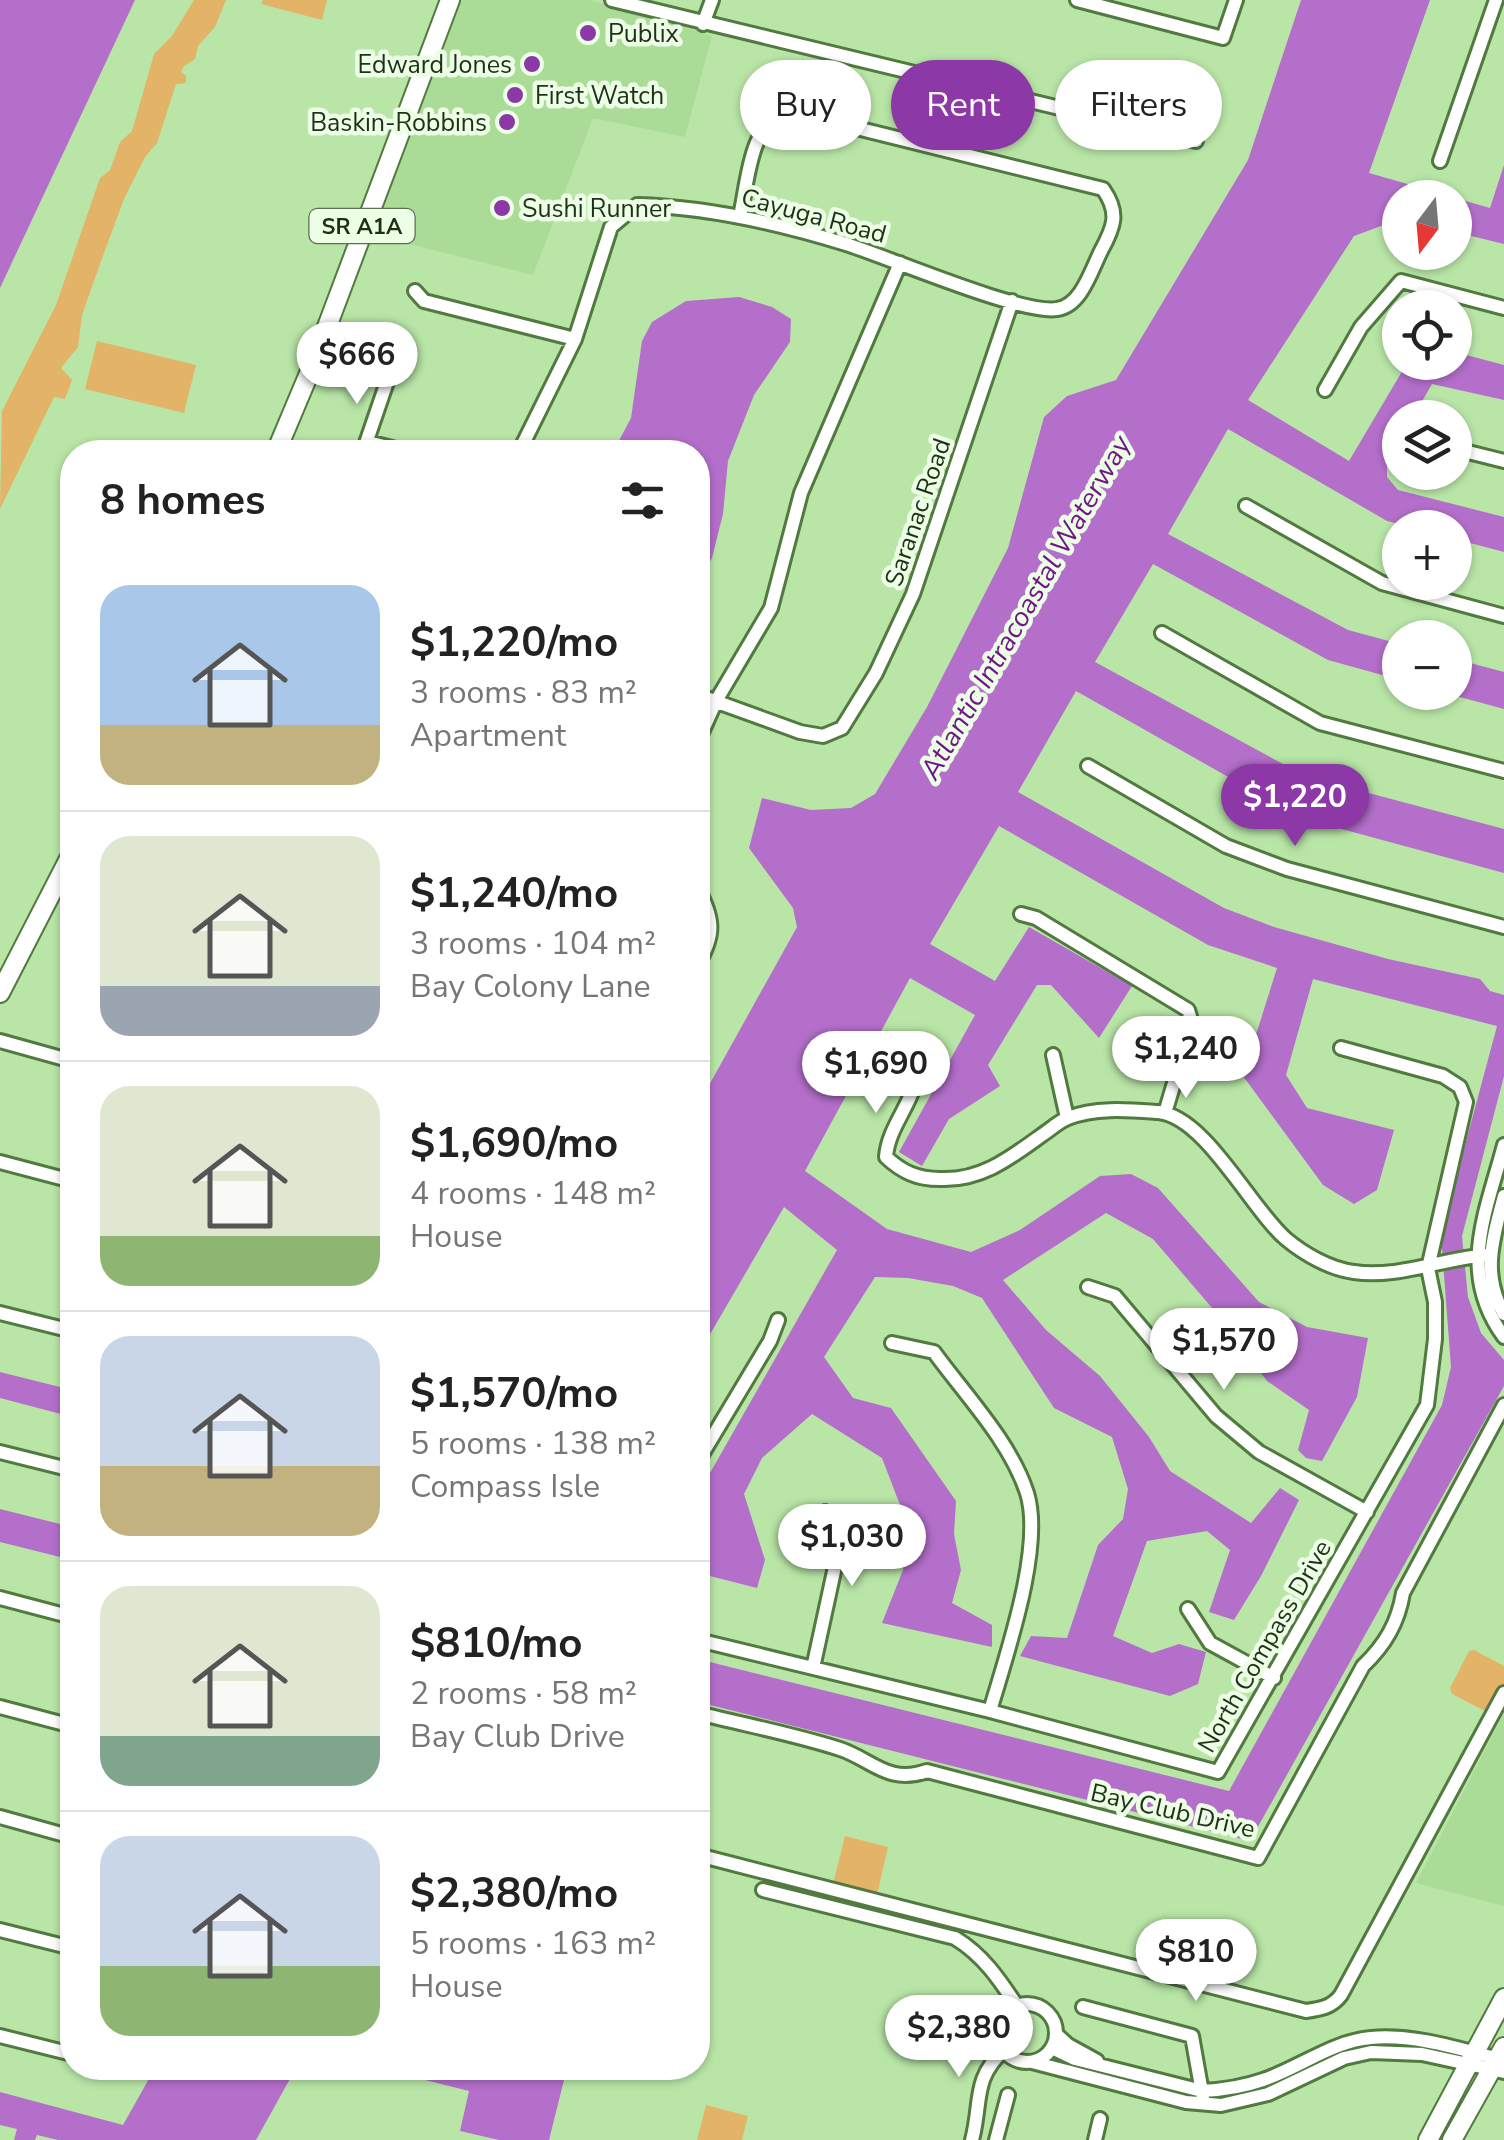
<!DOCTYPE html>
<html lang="en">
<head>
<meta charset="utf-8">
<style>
  :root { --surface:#fff; --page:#f2f2f2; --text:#222; --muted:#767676; --line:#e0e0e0; --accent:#8c38a6 }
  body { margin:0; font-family:"Nunito Sans",sans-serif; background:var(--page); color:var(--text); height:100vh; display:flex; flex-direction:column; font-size:38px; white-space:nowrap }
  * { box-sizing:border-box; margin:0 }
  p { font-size:32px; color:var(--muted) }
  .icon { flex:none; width:55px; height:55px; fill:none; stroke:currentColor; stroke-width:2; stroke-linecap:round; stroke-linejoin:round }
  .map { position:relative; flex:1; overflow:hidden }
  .drawer { position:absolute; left:60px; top:440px; width:650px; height:1640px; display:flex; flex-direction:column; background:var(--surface); border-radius:40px; box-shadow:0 2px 8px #0004 }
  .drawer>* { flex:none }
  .hud { position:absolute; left:740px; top:60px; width:612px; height:90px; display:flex; gap:20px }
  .needle { width:65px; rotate:196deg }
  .tools { position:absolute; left:1382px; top:180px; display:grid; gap:20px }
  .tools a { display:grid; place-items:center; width:90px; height:90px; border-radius:50%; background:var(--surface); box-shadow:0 2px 8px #0004; font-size:50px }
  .price { position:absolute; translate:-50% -85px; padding:0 22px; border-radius:35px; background:#fff; color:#222; font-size:32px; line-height:65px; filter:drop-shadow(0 2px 5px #0008) }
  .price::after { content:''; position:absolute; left:50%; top:60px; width:30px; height:22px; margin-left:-15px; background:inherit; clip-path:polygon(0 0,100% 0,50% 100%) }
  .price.selected { background:var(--accent); color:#fff }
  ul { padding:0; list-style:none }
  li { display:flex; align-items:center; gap:30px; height:250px; padding:0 40px }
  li+li { border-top:2px solid var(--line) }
  li span { display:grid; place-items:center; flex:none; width:280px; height:200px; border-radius:30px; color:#555 }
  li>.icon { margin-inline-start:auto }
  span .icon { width:120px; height:120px; fill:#fffc; stroke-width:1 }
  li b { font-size:42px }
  h2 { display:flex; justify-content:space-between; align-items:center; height:120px; padding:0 40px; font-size:42px }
  .tag { padding:0 35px; border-radius:45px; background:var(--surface); box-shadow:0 2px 8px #0004; font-size:35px; line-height:90px }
  .tag.selected { background:var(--accent); color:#fff }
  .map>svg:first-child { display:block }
  .built { fill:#aadc97 }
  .green { fill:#e3b368 }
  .water { fill:#b46fcb }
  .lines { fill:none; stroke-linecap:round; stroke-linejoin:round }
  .minor-casing { stroke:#517940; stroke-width:18 }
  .major-casing { stroke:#517940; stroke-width:22 }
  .minor { stroke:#fff; stroke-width:12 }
  .major { stroke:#fff; stroke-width:18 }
  .poi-dot { fill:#8c38a6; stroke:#ecfee5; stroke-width:4 }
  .labels { text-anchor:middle; stroke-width:9; stroke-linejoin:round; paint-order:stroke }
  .shield { fill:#ecfee5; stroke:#5c6e56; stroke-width:2.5 }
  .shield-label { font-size:22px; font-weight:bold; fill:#1f3018 }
  .poi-label { font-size:25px; fill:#1f3018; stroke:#ecfee5; text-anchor:start }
  .street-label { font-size:25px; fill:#1f3018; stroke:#ecfee5 }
  .water-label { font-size:28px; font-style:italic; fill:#701689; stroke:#ecfee5 }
</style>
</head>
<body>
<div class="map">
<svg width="1504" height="2140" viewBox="0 0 1504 2140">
  <rect width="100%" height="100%" fill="#b9e6a7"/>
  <path class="built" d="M459,0H591L712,36L685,137L593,118L533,275L369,234Z
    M1504,1713V1906L1416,1883Z"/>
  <path class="green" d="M194,0H226L215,27L198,46L195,59L184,66L181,72L186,76V83L176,84L157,143L145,157L124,199L100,264L82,315L78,347L61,368L72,380L65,399L54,397L0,509L2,411L56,305L100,178L110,170L120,142L132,131L154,54L172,36Z
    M263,0H327L322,20L261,4Z
    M97,341L196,365L184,413L85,389Z
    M1474,1650L1504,1666V1683L1489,1709L1485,1711L1452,1694L1450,1688L1469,1651Z
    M845,1836L888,1847L877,1895L833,1884Z
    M706,2105L748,2116L742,2140H697Z"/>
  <path class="water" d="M0,0H135L0,288Z
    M1301,0H1430L1369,173L1453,197L1400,198V219L1354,236L1248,400L1349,461L1407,363L1455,362V352L1504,365V400L1432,384L1413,417L1400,418V442L1387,465V477L1398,490L1504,517V552L1455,539V528L1410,527L1387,521L1228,429L1168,534L1348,630L1400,644V680L1328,660L1153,564L1095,662L1305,776L1504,829V873L1301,818L1076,691L1018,792L1224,908L1274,927L1388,959L1480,979L1490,991L1504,995V1076L1462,1236L1468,1297L1481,1333L1504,1360V1386L1250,1841L698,1702V1659L1229,1791L1442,1405L1451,1367L1441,1235L1497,1026L1313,979L1286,1075L1307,1108L1394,1130L1377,1190L1354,1204L1323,1185L1243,1076L1277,968L1208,945L999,826L930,944L995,981L1029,927L1132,986L1099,1038L1051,985H1037L988,1065L1000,1086L949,1119L922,1166L899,1152L975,1015L910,978L805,1171L887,1229L971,1252L1020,1230L1100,1176L1131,1174L1158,1188L1259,1302L1307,1327L1368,1338L1357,1397L1322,1461L1306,1458L1298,1450L1309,1410L1267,1381L1213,1309L1153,1239L1106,1213L1003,1280L1046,1330L1100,1376L1149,1437L1170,1471L1251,1523L1280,1488L1299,1500L1261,1576L1234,1620L1209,1612L1230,1550L1207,1531L1147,1541L1113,1636L1152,1653L1179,1644L1206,1652L1198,1684L1170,1696L1020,1656L1031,1636L1067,1638L1098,1545L1123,1519L1128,1489L1112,1437L1054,1408L982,1298L953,1286L908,1278L875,1277L824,1357L853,1398L891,1408L956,1501L954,1534L961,1570L952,1603L992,1625V1647L882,1623L903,1570L905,1518L882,1458L812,1414L762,1458L744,1494L765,1560L757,1588L698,1573V1494L837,1250L784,1207L698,1355V1105L797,927L793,908L749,848L762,798L811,810L851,808L875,794L927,707L1008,548L1044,417L1067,396L1116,380L1248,160Z
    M1504,165V244L1455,232V198L1490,208Z
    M739,297L772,307L791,319L790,342L754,395L728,461L723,514L712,558L698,585V452H613L631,418L642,341L652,322L686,301Z
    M1455,659L1504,672V709L1445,693L1455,692Z
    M0,1372L72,1390V1417L0,1398Z
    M0,1509L72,1527V1560L0,1542Z
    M155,2068H296L256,2140H58L37,2135L35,2140H14L17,2129L0,2125V2092L123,2125Z
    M377,2068H567L549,2140H499L460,2131L469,2091Z"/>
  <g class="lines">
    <g class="minor-casing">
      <path id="minor" d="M612,0L1196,141
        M1077,0L1223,38L1236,0
        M703,24L712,0
        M1440,161L1496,0
        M415,291L424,301L575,339
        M1325,390L1361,327L1401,281L1504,308
        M368,442L408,452
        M1460,450L1504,461
        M363,452L389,376
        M519,452L575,339L611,227L637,205C708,207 778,223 846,244C888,257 1022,315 1057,309C1081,306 1091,271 1101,251C1114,227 1120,213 1103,189L788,111C749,123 748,182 740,216
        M1246,506L1382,583L1504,616
        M1162,633L1320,723L1504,771
        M698,695L800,732L823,736L842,728L876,673L913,594L1012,301
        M698,741L716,701L771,608L801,493L900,263
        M1088,766L1226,846L1287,869L1504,927
        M698,888C713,920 716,933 698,964
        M1021,914L1036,918L1188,1010L1192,1023L1165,1113
        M0,1041L72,1061
        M1053,1055L1067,1118
        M915,1084C907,1110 888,1130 886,1157C902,1172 917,1179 940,1179C981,1181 1010,1158 1042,1135C1050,1130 1059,1121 1068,1118C1095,1107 1129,1110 1158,1112C1205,1116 1251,1209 1286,1239C1304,1254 1330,1269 1354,1272C1398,1279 1446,1257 1490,1255
        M1504,1145C1486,1213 1457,1273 1504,1337
        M0,1162L72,1181
        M1504,1196C1493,1238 1481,1274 1504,1314
        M1088,1287L1115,1296L1216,1416L1259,1452L1367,1512
        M0,1313L72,1331
        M892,1343L934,1352C966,1396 1010,1441 1027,1493C1044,1547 1006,1656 990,1711
        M0,1452L72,1470
        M698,1461L770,1341L778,1320
        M0,1598L72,1617
        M1188,1609L1210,1643L1274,1678
        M698,1640L990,1711L1218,1772L1427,1405L1435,1339V1302L1428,1268L1466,1102L1460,1087L1443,1076L1341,1048
        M813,1668L838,1553L825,1512
        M0,1707L72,1726
        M698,1713C745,1725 794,1734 840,1749C871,1759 888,1785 927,1771L1258,1858L1363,1666C1385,1645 1398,1623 1403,1593L1504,1405
        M0,1817L72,1837
        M698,1855L1306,2011C1321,2009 1332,2007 1341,1995L1504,1693
        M763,1890L955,1938C983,1955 999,1979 1017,2006
        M0,1930L72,1948
        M998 2033a29 29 0 1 1 58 0a29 29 0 1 1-58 0Z
        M1083,2007L1192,2036L1203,2098
        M1056,2034L1068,2045L1097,2061
        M0,2036L72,2054
        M1052,2048L1075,2059L1202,2091C1222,2090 1243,2087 1263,2080C1299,2068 1333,2041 1371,2038C1415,2034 1460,2049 1502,2060
        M1032,2062L1186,2102L1221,2105L1268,2094L1344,2058L1371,2052L1422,2054L1504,2072
        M972,2140C982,2103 972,2079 1004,2050
        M996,2140L1008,2095
        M1095,2140L1100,2119"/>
    </g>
    <g class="major-casing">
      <path id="major" d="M276,452L313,364L450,0
        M0,993L72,853
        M1428,2140L1504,1998
        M1452,2140L1504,2047"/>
    </g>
    <use href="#minor" class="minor"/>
    <use href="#major" class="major"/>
  </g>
  <g class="poi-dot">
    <circle cx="588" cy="33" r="10"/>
    <circle cx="532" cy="64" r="10"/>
    <circle cx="515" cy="95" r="10"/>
    <circle cx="507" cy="122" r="10"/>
    <circle cx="502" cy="208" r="10"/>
  </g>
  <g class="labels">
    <rect class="shield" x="309.5" y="209" width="105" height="34" rx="8"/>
    <g class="shield-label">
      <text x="362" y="234">SR A1A</text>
    </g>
    <g class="poi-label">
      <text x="608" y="42">Publix</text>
      <text x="512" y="73" text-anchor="end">Edward Jones</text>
      <text x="535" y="104">First Watch</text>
      <text x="487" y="131" text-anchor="end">Baskin-Robbins</text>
      <text x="522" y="217">Sushi Runner</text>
    </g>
    <g class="street-label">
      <text transform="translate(814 215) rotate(15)" y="9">Cayuga Road</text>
      <text transform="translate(917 512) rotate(-71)" y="9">Saranac Road</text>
      <text transform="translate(1264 1646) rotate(-60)" y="9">North Compass Drive</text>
      <text transform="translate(1173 1810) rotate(13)" y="9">Bay Club Drive</text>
    </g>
    <g class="water-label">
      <text transform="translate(1025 607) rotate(-60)" y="10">Atlantic Intracoastal Waterway</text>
    </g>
  </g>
</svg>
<div class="tools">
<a><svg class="needle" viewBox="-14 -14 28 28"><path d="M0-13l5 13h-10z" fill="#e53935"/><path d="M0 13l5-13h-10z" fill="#767676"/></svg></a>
<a><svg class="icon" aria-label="locate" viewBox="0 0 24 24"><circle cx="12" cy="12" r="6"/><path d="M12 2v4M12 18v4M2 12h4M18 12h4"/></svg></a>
<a><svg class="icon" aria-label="layers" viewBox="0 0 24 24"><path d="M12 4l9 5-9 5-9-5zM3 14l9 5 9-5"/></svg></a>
<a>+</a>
<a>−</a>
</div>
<b class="price" style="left:357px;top:407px">$666</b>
<b class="price selected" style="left:1295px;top:849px">$1,220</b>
<b class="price" style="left:1186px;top:1101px">$1,240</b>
<b class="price" style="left:876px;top:1116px">$1,690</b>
<b class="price" style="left:1224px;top:1393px">$1,570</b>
<b class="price" style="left:852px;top:1589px">$1,030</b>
<b class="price" style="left:1196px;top:2004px">$810</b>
<b class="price" style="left:959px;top:2080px">$2,380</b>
<div class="hud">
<a class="tag">Buy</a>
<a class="tag selected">Rent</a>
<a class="tag">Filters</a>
</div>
<section class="drawer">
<h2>8 homes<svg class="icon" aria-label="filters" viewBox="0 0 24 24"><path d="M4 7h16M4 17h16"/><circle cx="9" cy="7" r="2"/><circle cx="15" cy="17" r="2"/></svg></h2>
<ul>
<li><span style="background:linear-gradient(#a9c7e8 70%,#c2b280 0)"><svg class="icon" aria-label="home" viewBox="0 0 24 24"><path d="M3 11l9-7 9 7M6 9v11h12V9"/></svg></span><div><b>$1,220/mo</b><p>3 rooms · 83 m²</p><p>Apartment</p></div></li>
<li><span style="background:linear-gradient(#dfe7d0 75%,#9aa5b1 0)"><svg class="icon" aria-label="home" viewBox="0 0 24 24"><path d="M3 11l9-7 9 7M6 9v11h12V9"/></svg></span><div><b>$1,240/mo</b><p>3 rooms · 104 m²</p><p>Bay Colony Lane</p></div></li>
<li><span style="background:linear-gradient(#dfe7d0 75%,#8fb573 0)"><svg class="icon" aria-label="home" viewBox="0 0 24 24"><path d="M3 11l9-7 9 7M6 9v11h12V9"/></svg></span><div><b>$1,690/mo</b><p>4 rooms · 148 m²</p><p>House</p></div></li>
<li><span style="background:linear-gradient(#c9d6e8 65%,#c2b280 0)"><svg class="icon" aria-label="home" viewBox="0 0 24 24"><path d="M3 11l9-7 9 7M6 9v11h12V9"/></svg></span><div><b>$1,570/mo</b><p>5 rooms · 138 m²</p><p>Compass Isle</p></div></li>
<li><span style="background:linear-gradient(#dfe7d0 75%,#7fa58c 0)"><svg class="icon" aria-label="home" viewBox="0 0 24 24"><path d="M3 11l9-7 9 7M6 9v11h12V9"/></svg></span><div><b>$810/mo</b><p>2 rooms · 58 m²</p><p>Bay Club Drive</p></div></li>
<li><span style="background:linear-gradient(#c9d6e8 65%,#8fb573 0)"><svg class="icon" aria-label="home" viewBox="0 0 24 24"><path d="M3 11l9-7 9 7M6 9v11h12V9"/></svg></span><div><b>$2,380/mo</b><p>5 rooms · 163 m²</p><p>House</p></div></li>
</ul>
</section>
</div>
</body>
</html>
